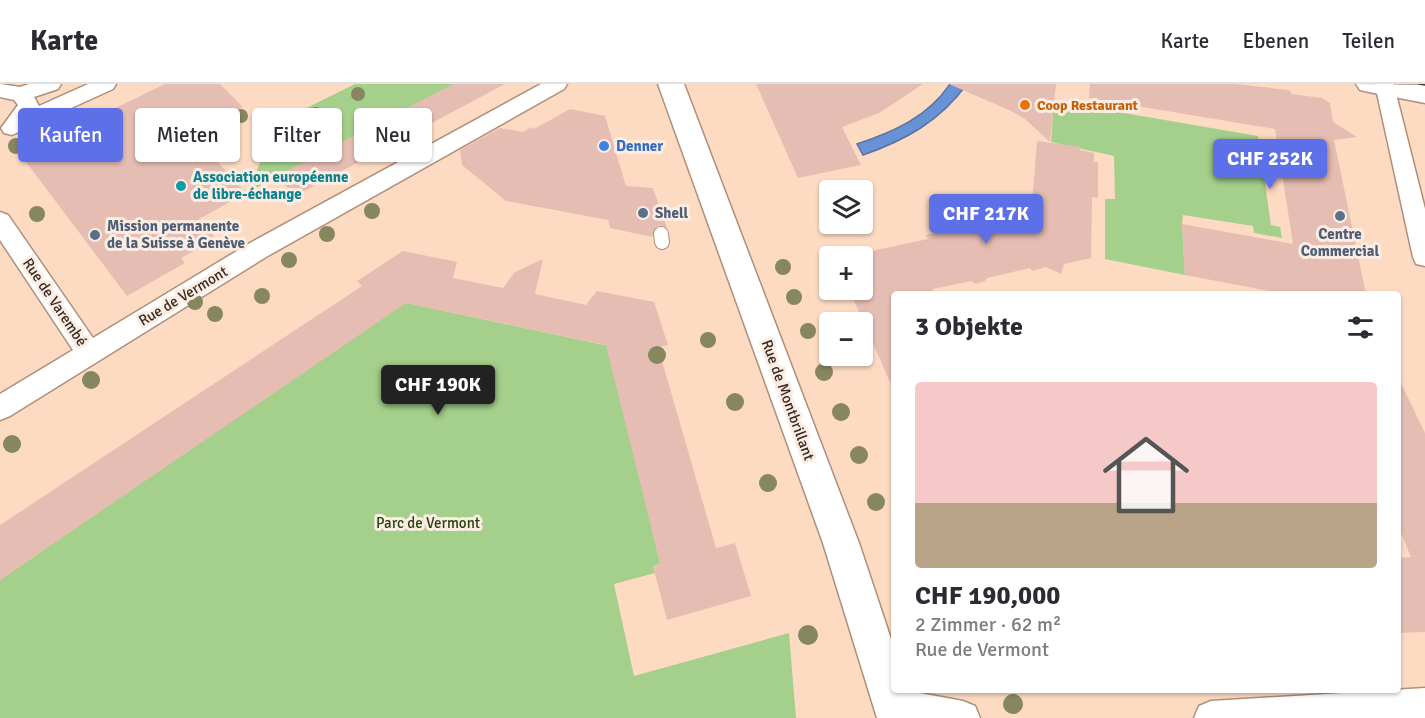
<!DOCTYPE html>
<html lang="de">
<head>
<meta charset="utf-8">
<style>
  :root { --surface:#fff; --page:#f2f2f3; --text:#2b2b33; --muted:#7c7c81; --line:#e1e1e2; --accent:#5d70e7 }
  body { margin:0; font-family:Signika,sans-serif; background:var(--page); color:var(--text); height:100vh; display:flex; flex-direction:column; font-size:22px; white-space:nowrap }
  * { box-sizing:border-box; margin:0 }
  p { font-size:20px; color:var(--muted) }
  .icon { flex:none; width:33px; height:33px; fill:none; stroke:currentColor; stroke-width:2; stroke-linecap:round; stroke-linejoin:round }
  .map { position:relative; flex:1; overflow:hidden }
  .drawer { position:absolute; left:891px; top:207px; width:510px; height:402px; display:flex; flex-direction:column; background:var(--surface); border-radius:6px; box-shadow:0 2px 4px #0004 }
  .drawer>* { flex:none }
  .top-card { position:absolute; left:18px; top:24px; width:570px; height:54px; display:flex; gap:12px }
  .controls { position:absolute; left:819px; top:96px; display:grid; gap:12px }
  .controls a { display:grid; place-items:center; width:54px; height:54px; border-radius:6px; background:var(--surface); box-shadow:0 2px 4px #0004; font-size:30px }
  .price { position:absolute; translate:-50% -51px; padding:0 14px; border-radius:6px; background:var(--accent); color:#fff; font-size:20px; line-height:39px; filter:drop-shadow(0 2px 3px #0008) }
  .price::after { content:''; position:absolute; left:50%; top:36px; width:18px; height:14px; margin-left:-9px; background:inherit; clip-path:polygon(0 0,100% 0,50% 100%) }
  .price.on { background:#222; color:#fff }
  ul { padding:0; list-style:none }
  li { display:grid; align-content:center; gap:12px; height:318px; padding:0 24px }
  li+li { border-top:2px solid var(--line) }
  li span { display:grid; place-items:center; height:186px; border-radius:6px; color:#555 }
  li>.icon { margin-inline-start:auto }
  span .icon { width:108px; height:108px; fill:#fffc; stroke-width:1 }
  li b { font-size:26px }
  h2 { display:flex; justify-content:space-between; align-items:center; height:72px; padding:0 24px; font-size:26px }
  .tag { padding:0 21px; border-radius:6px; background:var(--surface); box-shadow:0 2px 4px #0004; font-size:21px; line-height:54px }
  .tag.on { background:var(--accent); color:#fff }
  header { display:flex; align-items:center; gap:36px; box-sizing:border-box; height:84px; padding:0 30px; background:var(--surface); border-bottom:2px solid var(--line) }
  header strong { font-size:28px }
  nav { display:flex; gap:33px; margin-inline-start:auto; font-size:21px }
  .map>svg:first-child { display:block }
  .green { fill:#a5d08c }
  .water { fill:#6892d6; stroke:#5973a0; stroke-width:1.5 }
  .building { fill:#e6bdb2 }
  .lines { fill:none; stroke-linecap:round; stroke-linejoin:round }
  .lane-casing { stroke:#af8f79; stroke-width:16 }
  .street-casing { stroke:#af8f79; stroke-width:3 }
  .secondary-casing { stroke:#af8f79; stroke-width:3 }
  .lane { stroke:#fff; stroke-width:14 }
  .street { fill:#fff; fill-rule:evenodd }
  .secondary { fill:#fff; fill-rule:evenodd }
  .tram { stroke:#4b3c31; stroke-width:1.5 }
  .tree { fill:#86875f }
  .food-dot { fill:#e8710a; stroke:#fbede3; stroke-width:2 }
  .shop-dot { fill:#3f7fe0; stroke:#fbede3; stroke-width:2 }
  .culture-dot { fill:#0f9aa8; stroke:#fbede3; stroke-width:2 }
  .service-dot { fill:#5c6f8a; stroke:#fbede3; stroke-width:2 }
  .labels { text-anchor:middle; stroke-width:6; stroke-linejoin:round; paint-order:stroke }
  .far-food-label { font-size:14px; font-weight:bold; fill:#c56008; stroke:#fbede3; text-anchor:start }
  .shop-label { font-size:15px; font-weight:bold; fill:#366cbe; stroke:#fbede3; text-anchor:start }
  .culture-label { font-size:15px; font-weight:bold; fill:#0d838f; stroke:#fbede3; text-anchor:start }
  .service-label { font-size:15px; font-weight:bold; fill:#4e5e75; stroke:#fbede3; text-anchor:start }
  .street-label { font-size:15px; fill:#372a21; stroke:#fbede3 }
  .park-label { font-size:15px; fill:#24420e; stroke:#fbede3 }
</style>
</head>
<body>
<header>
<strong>Karte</strong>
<nav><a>Karte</a><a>Ebenen</a><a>Teilen</a></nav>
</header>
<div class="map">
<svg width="1425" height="634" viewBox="0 0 1425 634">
  <rect width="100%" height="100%" fill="#fddbc3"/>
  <path class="green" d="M355,0H454L252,106L250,102L278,38Z
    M1054,17L1258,52L1271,141L1280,143L1282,154L1254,149L1253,142L1183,131L1182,140L1185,191L1105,175V115H1115L1114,72L1051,58Z
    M402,218L609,262L660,479L653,482L655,489L614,500L634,592L789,549L796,634H0V496Z"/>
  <path class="water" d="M950,0H967C940,37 906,56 863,71L857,60C893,48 928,33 950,0Z"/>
  <path class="building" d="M165,0H220L243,23L191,49L246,109L199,135L216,155L181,174L185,179L127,212L17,66L71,40L74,44Z
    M454,0H505L295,112L277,92Z
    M756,0H923L879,29L842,43L861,81L798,94Z
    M949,0H1056L1050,58L1025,35L1011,27Z
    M1090,0H1235L1289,6L1292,10L1322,14L1330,19L1333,38L1357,53L1334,56L1366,210H1285L1185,191L1182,140L1293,160L1275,45L1089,14Z
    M570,25L605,32L626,102L653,104L667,144L660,141L656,143L652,153L610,144L608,136L506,117L462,81L460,66L500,44L523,48L531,43L534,45Z
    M1037,57L1081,63L1080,66L1094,69V78H1098V114L1092,113L1091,174L1064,180L1061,190L1046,183L1032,187L1030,184L987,194L985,197L976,200L971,197L933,205L930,210H894V307L849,206H862V172H848L928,155L926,151L975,140L978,144L1031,133Z
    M403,167L457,178L453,194L503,204L515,188L543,175L535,210L586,221L597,207L654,218L668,261L658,263L716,464L735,459L751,512L667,536L653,482L660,479L606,261L406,219L0,496V441L362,202L357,197Z
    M1398,293L1425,349V548L1398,549V474L1411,473L1398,442Z"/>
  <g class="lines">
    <g class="lane-casing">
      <path id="lane" d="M661,150L662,158"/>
    </g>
    <g class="street-casing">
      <path id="street" d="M0,0L20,3L29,0H61L58,5L34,13L39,22L88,0H116L113,5L12,51L4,49L1,44L18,21L14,16L0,13Z
        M541,0H567L564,5L266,173L10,332L0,336V310L73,266L0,156V128L8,131L93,254L250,159Z
        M1375,0H1393L1394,2L1425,125V182L1416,180L1413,173Z
        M893,604L963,617L975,622L980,634H884L881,633L876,621L881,609Z
        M1425,604V634H1194L1199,622L1211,617Z"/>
    </g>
    <g class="secondary-casing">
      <path id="secondary" d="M658,0H684L859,459L894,564V606H908L917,634H877L823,459Z
        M1356,0L1425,1V19L1369,8L1360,6Z"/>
    </g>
    <use href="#lane" class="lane"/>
    <use href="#street" class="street"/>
    <use href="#secondary" class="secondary"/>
    <path class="tram" d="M1419,0L1425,1"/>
  </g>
  <g class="tree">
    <circle cx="358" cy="10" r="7"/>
    <circle cx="316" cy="30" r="7"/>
    <circle cx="241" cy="32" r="7"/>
    <circle cx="36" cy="51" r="8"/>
    <circle cx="287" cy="58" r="8"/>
    <circle cx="16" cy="62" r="8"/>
    <circle cx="372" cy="127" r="8"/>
    <circle cx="37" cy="130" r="8"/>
    <circle cx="327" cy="150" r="8"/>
    <circle cx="289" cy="176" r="8"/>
    <circle cx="783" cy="183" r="8"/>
    <circle cx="262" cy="212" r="8"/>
    <circle cx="794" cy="213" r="8"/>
    <circle cx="195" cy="218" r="8"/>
    <circle cx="215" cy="230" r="8"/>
    <circle cx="808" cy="247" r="8"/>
    <circle cx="708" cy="256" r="8"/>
    <circle cx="657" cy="271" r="9"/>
    <circle cx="824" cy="288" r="9"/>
    <circle cx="91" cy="296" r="9"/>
    <circle cx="735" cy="318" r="9"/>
    <circle cx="841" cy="328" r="9"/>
    <circle cx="12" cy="360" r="9"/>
    <circle cx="859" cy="371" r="9"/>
    <circle cx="768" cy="399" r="9"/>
    <circle cx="876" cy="418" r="9"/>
    <circle cx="808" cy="551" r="10"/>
    <circle cx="1013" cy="620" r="10"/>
  </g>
  <circle class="food-dot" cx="1025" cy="21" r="6"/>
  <circle class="shop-dot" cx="604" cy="62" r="6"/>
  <circle class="culture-dot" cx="181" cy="102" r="6"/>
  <g class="service-dot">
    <circle cx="643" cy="129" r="6"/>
    <circle cx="1340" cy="132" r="6"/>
    <circle cx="95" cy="151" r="6"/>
  </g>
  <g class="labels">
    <g class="far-food-label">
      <text x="1037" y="26">Coop Restaurant</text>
    </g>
    <g class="shop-label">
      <text x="616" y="67">Denner</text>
    </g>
    <g class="culture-label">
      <text x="193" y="98">Association européenne<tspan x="193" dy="17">de libre-échange</tspan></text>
    </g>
    <g class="service-label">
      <text x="655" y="134">Shell</text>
      <text x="107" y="147">Mission permanente<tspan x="107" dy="17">de la Suisse à Genève</tspan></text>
      <text x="1340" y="155" text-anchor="middle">Centre<tspan x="1340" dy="17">Commercial</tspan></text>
    </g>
    <g class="street-label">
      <text transform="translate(183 212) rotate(-31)" y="5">Rue de Vermont</text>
      <text transform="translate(55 218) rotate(56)" y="5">Rue de Varembé</text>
      <text transform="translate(788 316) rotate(70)" y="5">Rue de Montbrillant</text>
    </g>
    <g class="park-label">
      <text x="428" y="444">Parc de Vermont</text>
    </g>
  </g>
</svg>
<div class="controls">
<a><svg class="icon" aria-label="layers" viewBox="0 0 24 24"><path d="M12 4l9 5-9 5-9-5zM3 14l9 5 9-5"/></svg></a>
<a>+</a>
<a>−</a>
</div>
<b class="price" style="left:1270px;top:106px">CHF 252K</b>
<b class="price" style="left:986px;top:161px">CHF 217K</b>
<b class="price on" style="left:438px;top:332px">CHF 190K</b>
<div class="top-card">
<a class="tag on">Kaufen</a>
<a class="tag">Mieten</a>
<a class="tag">Filter</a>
<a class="tag">Neu</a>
</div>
<section class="drawer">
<h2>3 Objekte<svg class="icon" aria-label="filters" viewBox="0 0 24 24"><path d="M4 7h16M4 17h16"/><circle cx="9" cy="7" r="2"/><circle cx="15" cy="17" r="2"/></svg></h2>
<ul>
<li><span style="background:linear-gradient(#f6c9c9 65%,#b9a48a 0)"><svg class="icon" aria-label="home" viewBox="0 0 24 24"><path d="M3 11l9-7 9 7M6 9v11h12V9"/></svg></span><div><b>CHF 190,000</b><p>2 Zimmer · 62 m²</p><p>Rue de Vermont</p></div></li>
</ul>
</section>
</div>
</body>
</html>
